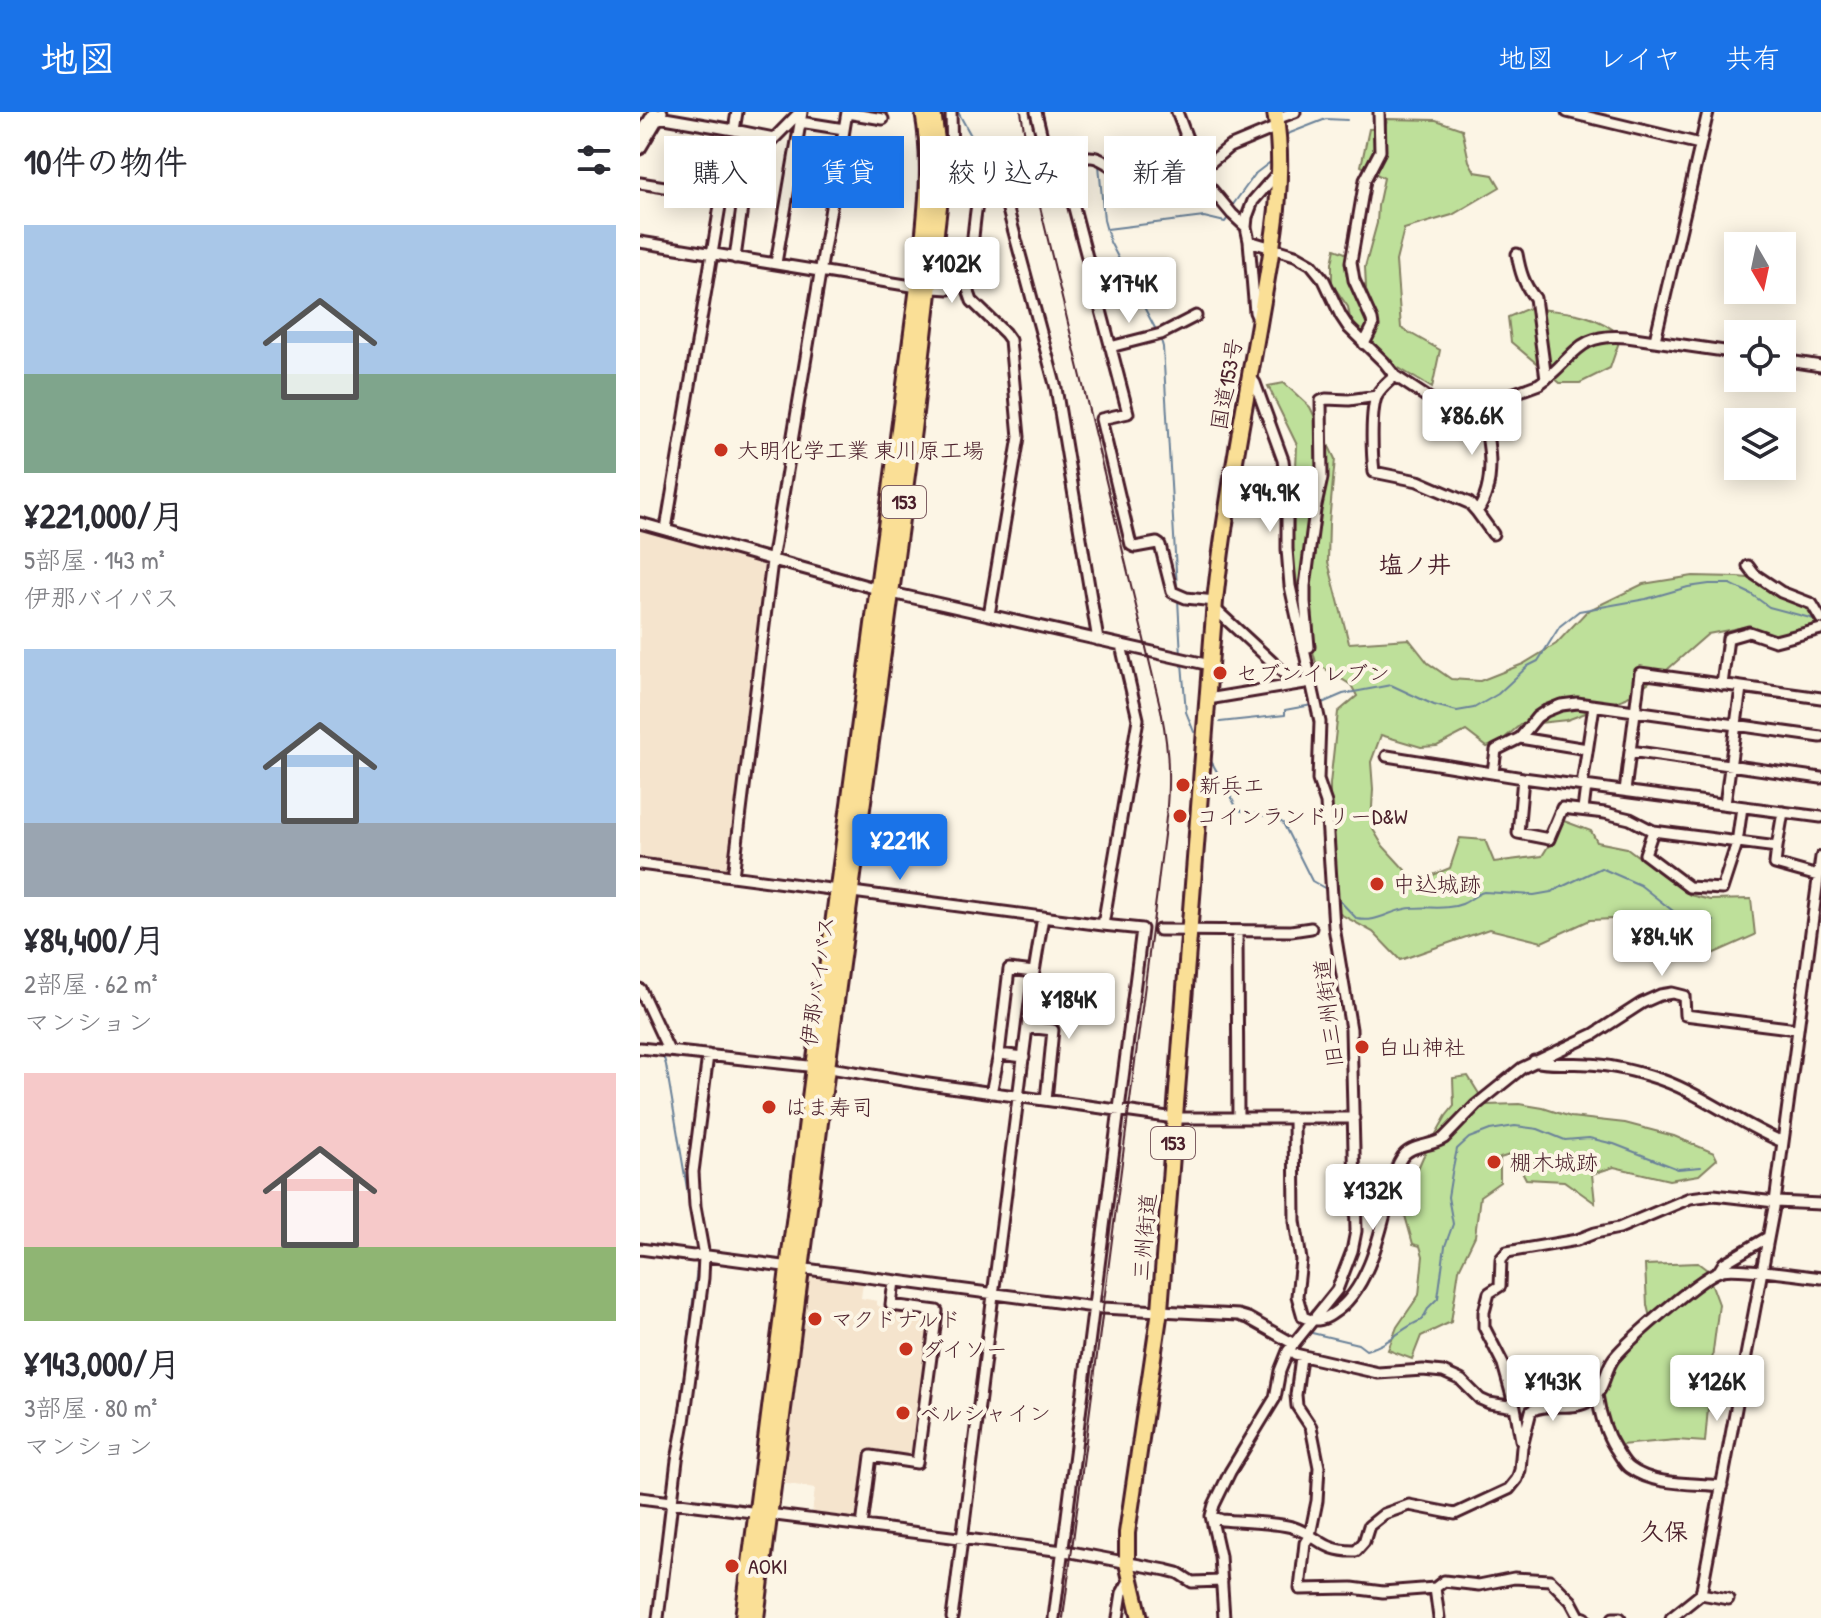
<!DOCTYPE html>
<html lang="ja">
<head>
<meta charset="utf-8">
<style>
  :root { --surface:#fff; --page:#f7f7f7; --text:#2b2b33; --muted:#7c7c81; --accent:#1a73e8 }
  body { margin:0; font-family:"Patrick Hand","Klee One",sans-serif; background:var(--page); color:var(--text); height:100vh; display:flex; flex-direction:column; font-size:30px; white-space:nowrap }
  * { box-sizing:border-box; margin:0 }
  p { font-size:26px; color:var(--muted) }
  .icon { flex:none; width:44px; height:44px; fill:none; stroke:currentColor; stroke-width:2; stroke-linecap:round; stroke-linejoin:round }
  .map { position:relative; flex:1; overflow:hidden }
  .drawer { display:flex; flex-direction:column; background:var(--surface); width:640px }
  .drawer>* { flex:none }
  .hud { position:absolute; left:24px; top:24px; width:760px; height:72px; display:flex; gap:16px }
  .needle { width:52px; rotate:171deg }
  .buttons { position:absolute; left:1084px; top:120px; display:grid; gap:16px }
  .buttons a { display:grid; place-items:center; width:72px; height:72px; border-radius:0px; background:var(--surface); box-shadow:0 4px 20px #0003; font-size:40px }
  .price { position:absolute; translate:-50% -68px; padding:0 18px; border-radius:8px; background:#fff; color:#222; font-size:26px; line-height:52px; filter:drop-shadow(0 2px 4px #0008) }
  .price::after { content:''; position:absolute; left:50%; top:48px; width:24px; height:18px; margin-left:-12px; background:inherit; clip-path:polygon(0 0,100% 0,50% 100%) }
  .price.selected { background:var(--accent); color:#fff }
  ul { padding:0; list-style:none }
  li { display:grid; align-content:center; gap:16px; height:424px; padding:0 24px }
  li span { display:grid; place-items:center; height:248px; border-radius:0px; color:#555 }
  li>.icon { margin-inline-start:auto }
  span .icon { width:144px; height:144px; fill:#fffc; stroke-width:1 }
  li b { font-size:34px }
  h2 { display:flex; justify-content:space-between; align-items:center; height:96px; padding:0 24px; font-size:34px }
  .tag { padding:0 28px; border-radius:0px; background:var(--surface); box-shadow:0 4px 20px #0003; font-size:28px; line-height:72px }
  .tag.selected { background:var(--accent); color:#fff }
  header { display:flex; align-items:center; gap:48px; box-sizing:border-box; height:112px; padding:0 40px; background:var(--accent); color:#fff }
  header strong { font-size:38px }
  nav { display:flex; gap:44px; margin-inline-start:auto; font-size:28px }
  main { display:flex; flex:1; min-height:0 }
  .map>svg:first-child { display:block }
  .built { fill:#f5e4cd }
  .green { fill:#bee09a; stroke:#848062; stroke-width:2 }
  .lines { fill:none; stroke-linecap:round; stroke-linejoin:round }
  .stream { stroke:#6b8299; stroke-width:2 }
  .minor-casing { stroke:#4a1f2b; stroke-width:15 }
  .highway-casing { stroke:#4a1f2b; stroke-width:20 }
  .minor { stroke:#fcf5e5; stroke-width:9 }
  .highway { stroke:#fadf96; stroke-width:14 }
  .rail { stroke:#4a1f2b; stroke-width:2 }
  .poi-dot { fill:#c8321e; stroke:#fcf5e5; stroke-width:3 }
  .labels { text-anchor:middle; stroke-width:8; stroke-linejoin:round; paint-order:stroke }
  .shield { fill:#fcf5e5; stroke:#7f5f63; stroke-width:2 }
  .shield-label { font-size:20px; font-weight:bold; fill:#4a1f2b }
  .street-label { font-size:22px; fill:#4a1f2b; stroke:#fcf5e5 }
  .poi-label { font-size:22px; fill:#4a1f2b; stroke:#fcf5e5; text-anchor:start }
  .neighbourhood-label { font-size:24px; font-weight:bold; fill:#4a1f2b; stroke:#fcf5e5 }
</style>
</head>
<body>
<header>
<strong>地図</strong>
<nav><a>地図</a><a>レイヤ</a><a>共有</a></nav>
</header>
<main>
<section class="drawer">
<h2>10件の物件<svg class="icon" aria-label="filters" viewBox="0 0 24 24"><path d="M4 7h16M4 17h16"/><circle cx="9" cy="7" r="2"/><circle cx="15" cy="17" r="2"/></svg></h2>
<ul>
<li><span style="background:linear-gradient(#a9c7e8 60%,#7fa58c 0)"><svg class="icon" aria-label="home" viewBox="0 0 24 24"><path d="M3 11l9-7 9 7M6 9v11h12V9"/></svg></span><div><b>¥221,000/月</b><p>5部屋 · 143 m²</p><p>伊那バイパス</p></div></li>
<li><span style="background:linear-gradient(#a9c7e8 70%,#9aa5b1 0)"><svg class="icon" aria-label="home" viewBox="0 0 24 24"><path d="M3 11l9-7 9 7M6 9v11h12V9"/></svg></span><div><b>¥84,400/月</b><p>2部屋 · 62 m²</p><p>マンション</p></div></li>
<li><span style="background:linear-gradient(#f6c9c9 70%,#8fb573 0)"><svg class="icon" aria-label="home" viewBox="0 0 24 24"><path d="M3 11l9-7 9 7M6 9v11h12V9"/></svg></span><div><b>¥143,000/月</b><p>3部屋 · 80 m²</p><p>マンション</p></div></li>
</ul>
</section>
<div class="map">
<svg width="1181" height="1506" viewBox="0 0 1181 1506">
  <rect width="100%" height="100%" fill="#fcf5e5"/>
  <filter id="ink" filterUnits="userSpaceOnUse"><feTurbulence type="fractalNoise" baseFrequency=".0125" numOctaves="2"/><feDisplacementMap in="SourceGraphic" scale="16" xChannelSelector="R" yChannelSelector="G"/><feConvolveMatrix kernelMatrix="1 2 1 2 8 2 1 2 1" color-interpolation-filters="sRGB"/></filter>
  <g filter="url(#ink)">
    <path class="built" d="M0,416L127,452L114,554L115,559L92,761L0,751Z
      M168,1162L219,1168V1171H223L221,1186L237,1189V1194L292,1203L275,1344L271,1347L227,1342L218,1409L172,1403L175,1376L141,1371Z"/>
    <path class="green" d="M747,7L796,8L822,17L829,49L835,60L853,63L860,75L812,103L764,117L756,149L761,216L800,238L792,276L757,255L722,222L710,206L708,195L692,172V151L695,137L708,142L717,164L726,176L725,155L737,111L738,94L744,66L721,54L729,17L745,16Z
      M889,196C925,200 953,199 981,224L970,256L940,271H920L871,230L868,205Z
      M644,271L670,295L695,347L689,411L688,450L709,531L769,527L788,551L811,567L840,569L883,552L916,532L947,499L1003,472L1053,464L1098,465L1135,469L1181,504V508L1147,531L1133,532L1104,515L1068,522L1028,557L986,586L927,608L880,613L860,630L847,635L826,619L797,634L781,635L741,623L731,650L733,677L731,714L743,734L776,770L810,756L820,726L845,728L854,750L902,744L924,709L951,719L957,730L987,736L1050,783L1070,788L1111,787L1115,823L1070,843L1026,832L998,806L950,808L902,830L849,817L760,848L733,820L698,801L690,704V672L698,600L717,584L711,573L676,551L662,498L652,444L657,333L628,274Z
      M828,964L846,993L879,992L903,996L931,1005L985,1011L1034,1024L1074,1041L1077,1047L1059,1063L1029,1068L974,1055L952,1062L955,1091L924,1069L886,1067L873,1042L860,1046V1070L840,1084L835,1124L819,1157L811,1210L781,1224L772,1247L748,1238L757,1215L779,1183L783,1144L780,1134L773,1132L762,1093L783,1045L806,1004L814,994L813,966Z
      M1058,1151L1066,1157L1079,1192L1073,1239L1065,1330L1036,1328L981,1333L967,1311L962,1281L976,1253L1012,1214L1007,1193L1005,1153Z"/>
    <g class="lines">
      <path class="stream" d="M318,0L346,51L366,55L401,49
        M645,23L686,7L707,8
        M459,53L464,108L470,130L516,218
        M592,94L616,61L633,48
        M467,117L564,105L585,110L587,107
        M521,228L523,235L537,476
        M538,487L541,544
        M542,551L546,600L554,620
        M682,591L703,582L751,573L794,593L817,599L834,596L858,582L888,554L898,549L920,514L939,499L1006,487L1048,475L1069,472H1090L1111,482L1129,495L1174,507
        M580,610L645,603V598L672,593
        M570,647L598,698L635,706L643,711L672,769L688,778
        M697,786L717,807C736,811 748,800 765,797C784,793 805,799 822,792C830,789 835,782 844,780L894,783L911,780L961,756L1000,773L1047,810L1059,812L1074,809
        M0,888L20,933
        M23,943L26,953L58,1141
        M672,1221L718,1232L726,1238C750,1233 761,1215 782,1208L789,1195L798,1186L805,1134L813,1112L808,1085L812,1061L817,1037L829,1026L850,1018L875,1014L898,1017L925,1028L949,1026L974,1032L1038,1057L1061,1055
        M35,1336L58,1148
        M12,1506L25,1408"/>
      <g class="minor-casing">
        <path id="minor" d="M97,0L94,18L134,26
          M311,0L312,49L316,54L340,60L344,67
          M396,0L408,50
          M537,0L556,50L567,72L592,102L606,115
          M927,0L1060,32
          M207,1L243,7
          M19,5L94,18
          M636,7L655,0
          M160,10L204,17
          M0,23L14,0
          M0,37L22,0
          M422,50L488,301L461,307L491,433L495,435L517,431L520,433L532,480L546,486L575,489
          M556,50H571L589,35L637,15
          M198,54L230,60
          M363,65L364,83L416,276L458,528
          M344,67C364,60 393,70 408,50C423,53 437,44 451,45C462,45 474,58 484,62C502,70 537,71 544,47C546,40 544,30 545,22
          M0,71L74,83L81,88
          M195,73L236,80
          M609,129L655,143L671,152L684,168L701,204L709,216L744,250L755,264L802,295L814,299H826L899,272C935,247 935,220 987,225L1098,241
          M0,130L278,175L309,177L325,169C336,136 331,100 344,67
          M877,142C880,159 884,173 895,186L906,267
          M95,146L107,59
          M136,151L162,0
          M325,169L332,189L365,221L370,228L379,325L349,503
          M618,207L615,200L609,129L606,115L607,105L613,89L640,58
          M1015,228L1068,0
          M724,232L733,214L732,208L714,168L711,150L725,68L740,39L739,0
          M470,235L521,222L556,204
          M1142,248L1181,254
          M755,264C749,269 741,275 737,283C730,298 732,343 734,360L778,369L829,391L837,400L853,422
          M837,400C858,370 849,327 841,294
          M0,411L252,481L570,553
          M26,417L81,88L111,50L160,0
          M1108,454L1114,462L1141,480L1172,492L1181,507
          M574,496L656,572
          M669,535L665,490V474L675,398L682,366L681,289L686,287L709,288L737,284
          M1082,573L1088,526L1109,520L1135,529L1181,517
          M568,587L671,570
          M880,626L947,637
          M990,639L1181,666
          M747,644L883,666L1181,705
          M853,660L856,638L880,626L897,605L906,599L921,593L937,591L1181,625
          M883,666L878,721L909,727L922,696L965,701L990,707L1013,719L1005,742L1049,775L1082,777L1097,731L1102,695
          M942,673L954,594
          M985,679L1000,561L1181,586
          M1085,692L1101,576
          M943,698L946,674
          M1013,719L1137,735L1135,752L1178,764
          M1137,735L1143,700
          M0,752L463,813L498,607L481,533
          M93,764L132,449L207,0
          M519,818L651,819L671,816
          M597,820L598,1006
          M0,877L29,939
          M387,915L413,918L406,988
          M0,936L196,957L281,971L535,1006H714
          M359,942L384,945
          M894,949C912,954 931,950 949,952C970,953 990,958 1010,964C1058,978 1097,1011 1143,1030
          M351,981L359,942L369,857L394,860
          M654,1006L655,1109L661,1148L657,1184L663,1205C674,1210 682,1209 692,1202C728,1180 740,1122 750,1082C753,1071 754,1057 761,1047C769,1032 791,1035 804,1026L836,993L882,956L954,922L1002,891L1020,883L1032,881L1044,884L1045,903L1157,917
          M0,1137L53,1144L60,1143L462,1196L598,1203L608,1206L654,1232
          M1079,1159L1084,1151L1128,1125
          M655,1242L738,1261L783,1258L803,1260L821,1268L840,1287L849,1291L875,1295
          M661,1245L656,1283L657,1294L671,1315L679,1355L677,1389L670,1423L665,1431L660,1477L712,1476L743,1480L795,1476L804,1469L839,1473L874,1466L910,1468L931,1489L939,1504L945,1506
          M957,1283C960,1302 965,1320 975,1336C980,1343 984,1352 990,1356C1014,1374 1053,1371 1082,1374
          M881,1328L875,1295L863,1252L844,1215V1200L849,1181L860,1174L861,1147L867,1140L937,1128L955,1121L979,1116L1050,1086L1074,1083L1135,1090L1181,1092
          M0,1386L431,1440L526,1458L538,1461L552,1470L582,1469
          M571,1404L582,1408C602,1410 635,1410 652,1415C680,1424 682,1440 716,1439L724,1430L729,1414L744,1402L769,1393L815,1402L869,1377L877,1367L880,1358L882,1335L891,1299C909,1289 933,1300 950,1288C965,1279 964,1259 974,1246C988,1229 1064,1161 1083,1158C1091,1156 1100,1158 1108,1158C1132,1159 1157,1163 1181,1166
          M222,1414L231,1344L277,1351L297,1199L251,1193L254,1169
          M795,1476L799,1506
          M1088,1487L1061,1482L1135,1090L1181,745
          M18,1506L37,1348L44,1310L63,1166L64,1144L55,1094L53,1060L68,943
          M312,1506L394,860L403,805
          M414,1506L502,817L463,813
          M478,1506L482,1481L490,1467
          M584,1506L580,1444L571,1404L574,1393L590,1360L635,1286L640,1259L648,1239L697,1178L712,1139L716,1119L711,917L694,815L686,691L678,668L680,610L650,474L647,437V379L643,348L615,271L610,264
          M973,1506H980
          M1031,1506L1061,1482"/>
      </g>
      <g class="highway-casing">
        <path id="highway" d="M103,1506L174,955L278,175C284,117 294,58 283,0
          M116,1506L187,956L273,318L300,86L299,42L293,0
          M500,1506L487,1451V1421L520,1198L575,489C585,395 603,304 619,212C631,141 647,71 635,0"/>
      </g>
      <use href="#minor" class="minor"/>
      <use href="#highway" class="highway"/>
      <path class="rail" d="M381,0L390,53L521,598C525,618 528,639 528,660C529,700 521,741 517,780L423,1506"/>
    </g>
  </g>
  <g class="poi-dot">
    <circle cx="81" cy="338" r="8"/>
    <circle cx="580" cy="561" r="8"/>
    <circle cx="543" cy="673" r="8"/>
    <circle cx="540" cy="704" r="8"/>
    <circle cx="737" cy="772" r="8"/>
    <circle cx="722" cy="935" r="8"/>
    <circle cx="129" cy="995" r="8"/>
    <circle cx="854" cy="1050" r="8"/>
    <circle cx="175" cy="1207" r="8"/>
    <circle cx="266" cy="1237" r="8"/>
    <circle cx="263" cy="1301" r="8"/>
    <circle cx="92" cy="1454" r="8"/>
  </g>
  <g class="labels">
    <g class="shield">
      <rect x="242" y="374" width="44" height="32" rx="6"/>
      <rect x="511" y="1015" width="44" height="32" rx="6"/>
    </g>
    <g class="shield-label">
      <text x="264" y="397">153</text>
      <text x="533" y="1038">153</text>
    </g>
    <g class="street-label">
      <text transform="translate(586 272) rotate(-80)" y="8">国道153号</text>
      <text transform="translate(177 869) rotate(-82)" y="8">伊那バイパス</text>
      <text transform="translate(688 901) rotate(-97)" y="8">旧三州街道</text>
      <text transform="translate(504 1125) rotate(-85)" y="8">三州街道</text>
    </g>
    <g class="poi-label">
      <text x="97" y="346">大明化学工業 東川原工場</text>
      <text x="596" y="569">セブンイレブン</text>
      <text x="559" y="681">新兵エ</text>
      <text x="556" y="712">コインランドリーD&amp;W</text>
      <text x="753" y="780">中込城跡</text>
      <text x="738" y="943">白山神社</text>
      <text x="145" y="1003">はま寿司</text>
      <text x="870" y="1058">棚木城跡</text>
      <text x="191" y="1215">マクドナルド</text>
      <text x="282" y="1245">ダイソー</text>
      <text x="279" y="1309">ベルシャイン</text>
      <text x="108" y="1462">AOKI</text>
    </g>
    <g class="neighbourhood-label">
      <text x="775" y="461">塩ノ井</text>
      <text x="1024" y="1428">久保</text>
    </g>
  </g>
</svg>
<div class="buttons">
<a><svg class="needle" viewBox="-14 -14 28 28"><path d="M0-13l5 13h-10z" fill="#e53935"/><path d="M0 13l5-13h-10z" fill="#7c7c81"/></svg></a>
<a><svg class="icon" aria-label="locate" viewBox="0 0 24 24"><circle cx="12" cy="12" r="6"/><path d="M12 2v4M12 18v4M2 12h4M18 12h4"/></svg></a>
<a><svg class="icon" aria-label="layers" viewBox="0 0 24 24"><path d="M12 4l9 5-9 5-9-5zM3 14l9 5 9-5"/></svg></a>
</div>
<b class="price" style="left:312px;top:193px">¥102K</b>
<b class="price" style="left:489px;top:213px">¥174K</b>
<b class="price" style="left:832px;top:345px">¥86.6K</b>
<b class="price" style="left:630px;top:422px">¥94.9K</b>
<b class="price selected" style="left:260px;top:770px">¥221K</b>
<b class="price" style="left:1022px;top:866px">¥84.4K</b>
<b class="price" style="left:429px;top:929px">¥184K</b>
<b class="price" style="left:733px;top:1120px">¥132K</b>
<b class="price" style="left:913px;top:1311px">¥143K</b>
<b class="price" style="left:1077px;top:1311px">¥126K</b>
<div class="hud">
<a class="tag">購入</a>
<a class="tag selected">賃貸</a>
<a class="tag">絞り込み</a>
<a class="tag">新着</a>
</div>
</div>
</main>
</body>
</html>
